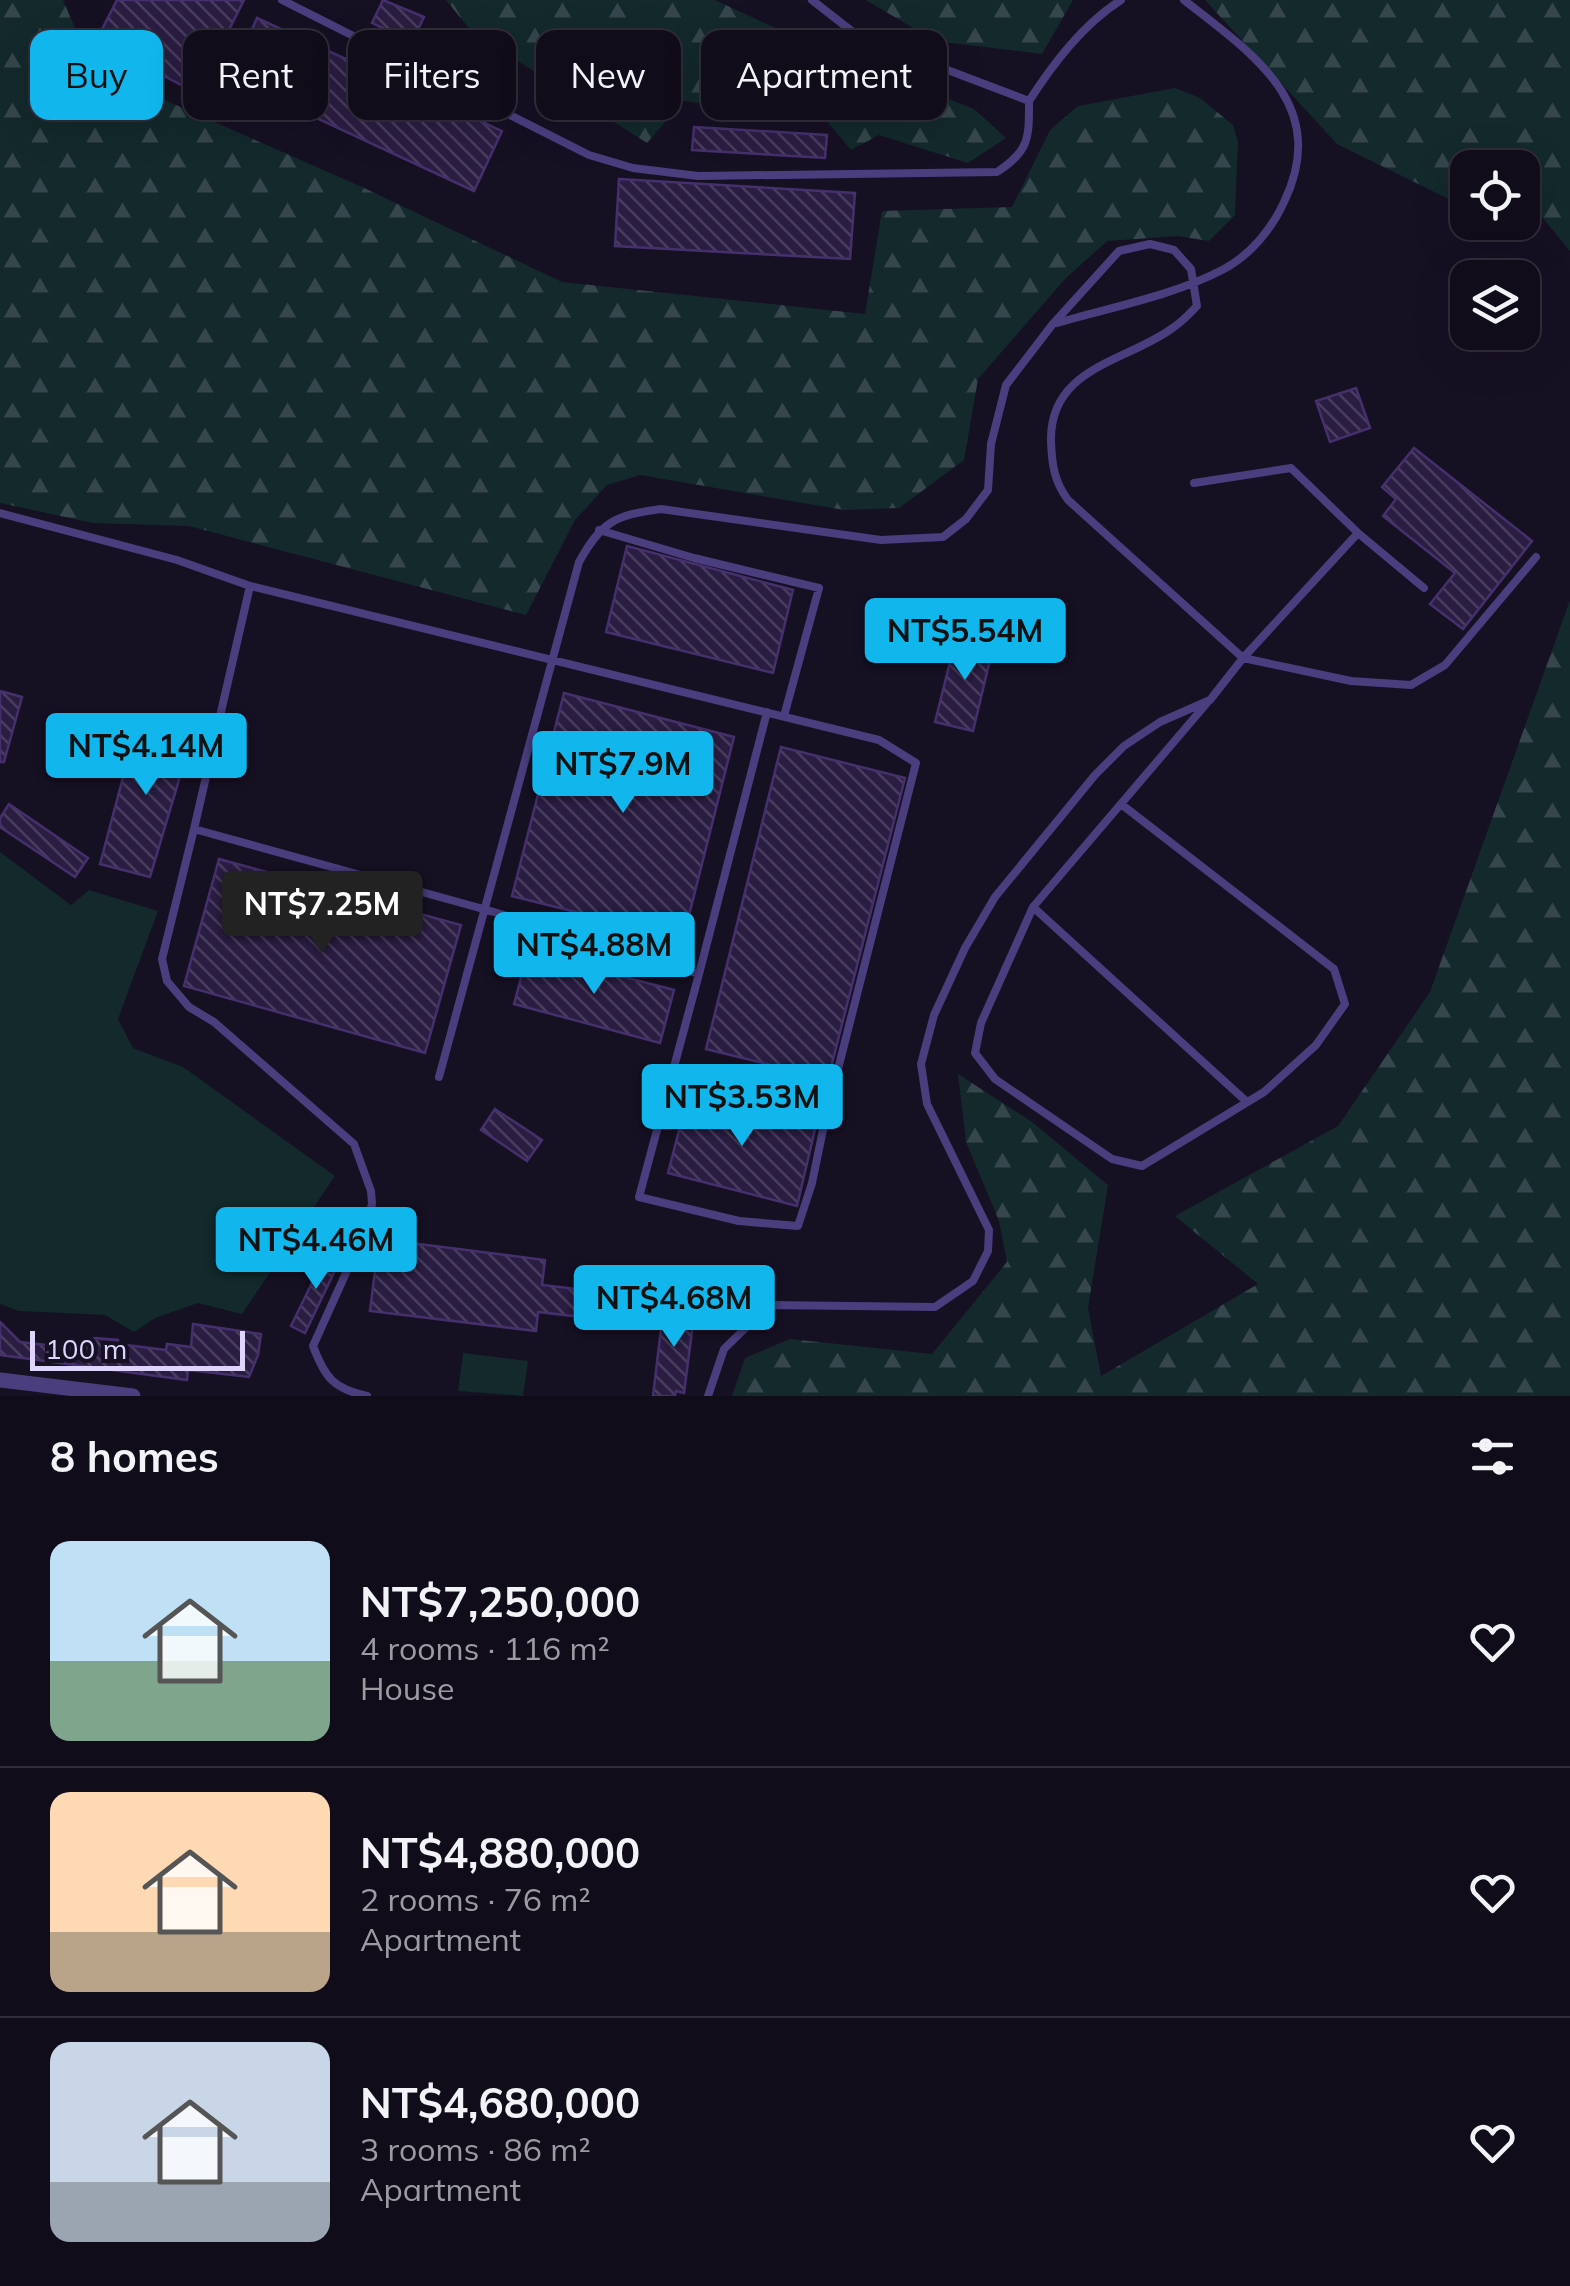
<!DOCTYPE html>
<html lang="en">
<head>
<meta charset="utf-8">
<style>
  :root { --surface:#100c1a; --page:#1e1a27; --text:#f1f3f6; --muted:#9c9ba2; --line:#302c39; --accent:#10b6ec }
  body { margin:0; font-family:Mulish,sans-serif; background:var(--page); color:var(--text); height:100vh; display:flex; flex-direction:column; font-size:38px; white-space:nowrap }
  * { box-sizing:border-box; margin:0 }
  p { font-size:32px; color:var(--muted) }
  .icon { flex:none; width:55px; height:55px; fill:none; stroke:currentColor; stroke-width:2; stroke-linecap:round; stroke-linejoin:round }
  .map { position:relative; height:1396px; overflow:hidden }
  .details { display:flex; flex-direction:column; background:var(--surface); flex:1 }
  .details>* { flex:none }
  .guide { position:absolute; left:30px; top:30px; width:1000px; height:90px; display:flex; gap:20px }
  .buttons { position:absolute; left:1450px; top:150px; display:grid; gap:20px }
  .buttons a { display:grid; place-items:center; width:90px; height:90px; border-radius:20px; background:var(--surface); box-shadow:0 10px 40px #0002,0 0 0 2px var(--line); font-size:50px }
  .scale { position:absolute; left:30px; bottom:25px; width:215px; box-sizing:border-box; padding-left:10px; border:5px solid #ded4fc; border-top:0; font-size:28px; line-height:35px; white-space:nowrap; color:#ded4fc; -webkit-text-stroke:8px #161023; paint-order:stroke }
  .price { position:absolute; translate:-50% -85px; padding:0 22px; border-radius:10px; background:var(--accent); color:#111; font-size:32px; line-height:65px; filter:drop-shadow(0 2px 5px #0008) }
  .price::after { content:''; position:absolute; left:50%; top:60px; width:30px; height:22px; margin-left:-15px; background:inherit; clip-path:polygon(0 0,100% 0,50% 100%) }
  .price.active { background:#222; color:#fff }
  ul { padding:0; list-style:none }
  li { display:flex; align-items:center; gap:30px; height:250px; padding:0 50px }
  li+li { border-top:2px solid var(--line) }
  li span { display:grid; place-items:center; flex:none; width:280px; height:200px; border-radius:20px; color:#555 }
  li>.icon { margin-inline-start:auto }
  span .icon { width:120px; height:120px; fill:#fffc; stroke-width:1 }
  li b { font-size:42px }
  h2 { display:flex; justify-content:space-between; align-items:center; height:120px; padding:0 50px; font-size:42px }
  .chip { padding:0 35px; border-radius:20px; background:var(--surface); box-shadow:0 10px 40px #0002,0 0 0 2px var(--line); font-size:35px; line-height:90px }
  .chip.active { background:var(--accent); color:#111 }
  .map>svg:first-child { display:block }
  .green { fill:#13292c }
  .forest { fill:url(#forest-firs) }
  .building { fill:url(#building-back-hatch); stroke:#45306d; stroke-width:2.5 }
  .lines { fill:none; stroke-linecap:round; stroke-linejoin:round }
  .service { stroke:#4a3e7e; stroke-width:8 }
  .minor { stroke:#4a3e7e; stroke-width:15 }
</style>
</head>
<body>
<div class="map">
<svg width="1570" height="1396" viewBox="0 0 1570 1396">
  <defs>
    <pattern id="forest-firs" width="22" height="20" patternUnits="userSpaceOnUse" patternTransform="scale(2.5)"><rect width="22" height="20" fill="#13292c"/><path d="M5 1l3.5 6h-7zM16 11l3.5 6h-7z" fill="#35474c"/></pattern>
    <pattern id="building-back-hatch" width="6" height="6" patternUnits="userSpaceOnUse" patternTransform="scale(2.5)"><rect width="6" height="6" fill="#2a1d42"/><path d="M-1 5l2 2M0 0l6 6M5-1l2 2" fill="none" stroke="#483d5e"/></pattern>
  </defs>
  <rect width="100%" height="100%" fill="#161023"/>
  <path class="green" d="M0,852L71,905L89,890L158,911L118,1019L133,1048L183,1067L335,1176L242,1314L198,1303L155,1318L134,1332L105,1315L19,1311L0,1304Z
    M463,1353L528,1361L523,1396L458,1391Z"/>
  <path class="forest" d="M0,0H63L92,68L362,187L562,282L865,314L882,211L1012,207L1050,130L1078,106L1175,88L1200,98L1233,125L1238,142L1235,215L1209,241L1178,236L1107,241L1065,279L978,379L964,460L899,508L844,510L640,475L607,485L575,520L526,615L189,526L93,523L0,503Z
    M446,0H715L810,44L974,109L1006,138L968,163L879,135L851,150L825,119L683,101L647,143L472,32Z
    M866,0H1073L1042,54L935,41Z
    M1205,0H1570V251L1533,206L1523,207L1522,168H1468L1467,208L1337,144Z
    M1570,600V1396H732L745,1358L790,1339L932,1354L1007,1262L999,1221L966,1142L958,1074L1032,1122L1108,1185L1088,1308L1101,1376L1258,1284L1175,1216L1338,1126L1430,992Z"/>
  <path class="building" d="M117,0H244L197,93L96,41Z
    M383,0L424,17L412,42L372,23Z
    M257,18L502,131L474,191L230,78Z
    M694,127L827,135L825,158L692,150Z
    M619,179L855,193L850,259L615,246Z
    M1356,388L1370,428L1330,442L1316,401Z
    M1414,448L1532,541L1463,629L1430,604L1455,573L1383,516L1396,499L1382,487Z
    M627,546L793,590L773,673L606,632Z
    M957,634L994,643L973,731L935,722Z
    M0,691L22,697L4,762H0Z
    M564,693L734,737L683,939L512,896Z
    M138,721L193,733L150,877L100,864Z
    M781,747L905,778L828,1079L706,1049Z
    M9,804L88,858L75,877L0,827V818Z
    M219,859L461,925L425,1053L184,986Z
    M528,952L674,990L660,1043L514,1004Z
    M689,1092L816,1125L797,1206L668,1173Z
    M495,1109L542,1140L527,1161L481,1130Z
    M379,1239L545,1260L542,1285L620,1294L616,1321L538,1312L536,1331L370,1311Z
    M327,1252L341,1258L305,1333L291,1326Z
    M664,1304L695,1308L684,1393L676,1391L675,1396H653Z
    M0,1322L20,1342L47,1345L48,1341L74,1343L95,1338L118,1340V1344L166,1350L167,1344L191,1347L193,1324L261,1334L258,1355L249,1377L188,1370L187,1380L0,1355Z"/>
  <g class="lines">
    <path class="service" d="M282,0L589,155L633,168L698,176L997,172C1030,151 1029,137 1029,101L858,36L812,0
      M1029,101C1053,64 1083,24 1121,0
      M1057,323C1111,307 1173,296 1224,269C1250,255 1272,229 1284,202C1331,105 1253,54 1184,0
      M0,513L177,560L250,586L879,740L916,763L825,1120L812,1183L798,1226L739,1221L639,1197L699,974
      M599,530L694,558L819,588L784,716
      M1358,533L1424,588
      M250,586L194,829L487,910L699,974L767,712
      M1121,804L1334,969L1345,1004L1316,1045L1264,1092L1142,1166L1112,1159L995,1079L975,1053L981,1023L1033,907L1207,703
      M194,829L162,959L167,981L189,1007L214,1022L354,1144L371,1191L372,1204L364,1233L313,1346C325,1378 334,1389 367,1396
      M1033,907L1247,1102
      M439,1077L579,562C601,522 615,515 661,509L881,540L943,537L966,519L988,490L991,444L1006,385L1052,325L1119,251L1150,244L1174,250L1191,269L1197,306C1190,313 1183,321 1174,327C1128,362 1049,366 1051,442C1052,465 1054,481 1068,500L1243,658L1351,681L1411,685L1445,665L1536,557
      M671,1080L825,1120
      M708,1396L724,1349L769,1305L935,1307L973,1281L988,1251L989,1230L927,1104L921,1064L934,1015L965,948L995,897L1095,775L1124,746L1160,722L1210,700L1243,658L1358,533L1291,468L1194,483"/>
    <path class="minor" d="M0,1380L133,1396"/>
  </g>
</svg>
<div class="buttons">
<a><svg class="icon" aria-label="locate" viewBox="0 0 24 24"><circle cx="12" cy="12" r="6"/><path d="M12 2v4M12 18v4M2 12h4M18 12h4"/></svg></a>
<a><svg class="icon" aria-label="layers" viewBox="0 0 24 24"><path d="M12 4l9 5-9 5-9-5zM3 14l9 5 9-5"/></svg></a>
</div>
<div class="scale">100 m</div>
<b class="price" style="left:965px;top:683px">NT$5.54M</b>
<b class="price" style="left:146px;top:798px">NT$4.14M</b>
<b class="price" style="left:623px;top:816px">NT$7.9M</b>
<b class="price active" style="left:322px;top:956px">NT$7.25M</b>
<b class="price" style="left:594px;top:997px">NT$4.88M</b>
<b class="price" style="left:742px;top:1149px">NT$3.53M</b>
<b class="price" style="left:316px;top:1292px">NT$4.46M</b>
<b class="price" style="left:674px;top:1350px">NT$4.68M</b>
<div class="guide">
<a class="chip active">Buy</a>
<a class="chip">Rent</a>
<a class="chip">Filters</a>
<a class="chip">New</a>
<a class="chip">Apartment</a>
</div>
</div>
<section class="details">
<h2>8 homes<svg class="icon" aria-label="filters" viewBox="0 0 24 24"><path d="M4 7h16M4 17h16"/><circle cx="9" cy="7" r="2"/><circle cx="15" cy="17" r="2"/></svg></h2>
<ul>
<li><span style="background:linear-gradient(#bfe0f5 60%,#7fa58c 0)"><svg class="icon" aria-label="home" viewBox="0 0 24 24"><path d="M3 11l9-7 9 7M6 9v11h12V9"/></svg></span><div><b>NT$7,250,000</b><p>4 rooms · 116 m²</p><p>House</p></div><svg class="icon" aria-label="heart" viewBox="0 0 24 24"><path d="M12 20l-8-8c-3-5 5-10 8-4 3-6 11-1 8 4z"/></svg></li>
<li><span style="background:linear-gradient(#ffd9b3 70%,#b9a48a 0)"><svg class="icon" aria-label="home" viewBox="0 0 24 24"><path d="M3 11l9-7 9 7M6 9v11h12V9"/></svg></span><div><b>NT$4,880,000</b><p>2 rooms · 76 m²</p><p>Apartment</p></div><svg class="icon" aria-label="heart" viewBox="0 0 24 24"><path d="M12 20l-8-8c-3-5 5-10 8-4 3-6 11-1 8 4z"/></svg></li>
<li><span style="background:linear-gradient(#c9d6e8 70%,#9aa5b1 0)"><svg class="icon" aria-label="home" viewBox="0 0 24 24"><path d="M3 11l9-7 9 7M6 9v11h12V9"/></svg></span><div><b>NT$4,680,000</b><p>3 rooms · 86 m²</p><p>Apartment</p></div><svg class="icon" aria-label="heart" viewBox="0 0 24 24"><path d="M12 20l-8-8c-3-5 5-10 8-4 3-6 11-1 8 4z"/></svg></li>
</ul>
</section>
</body>
</html>
